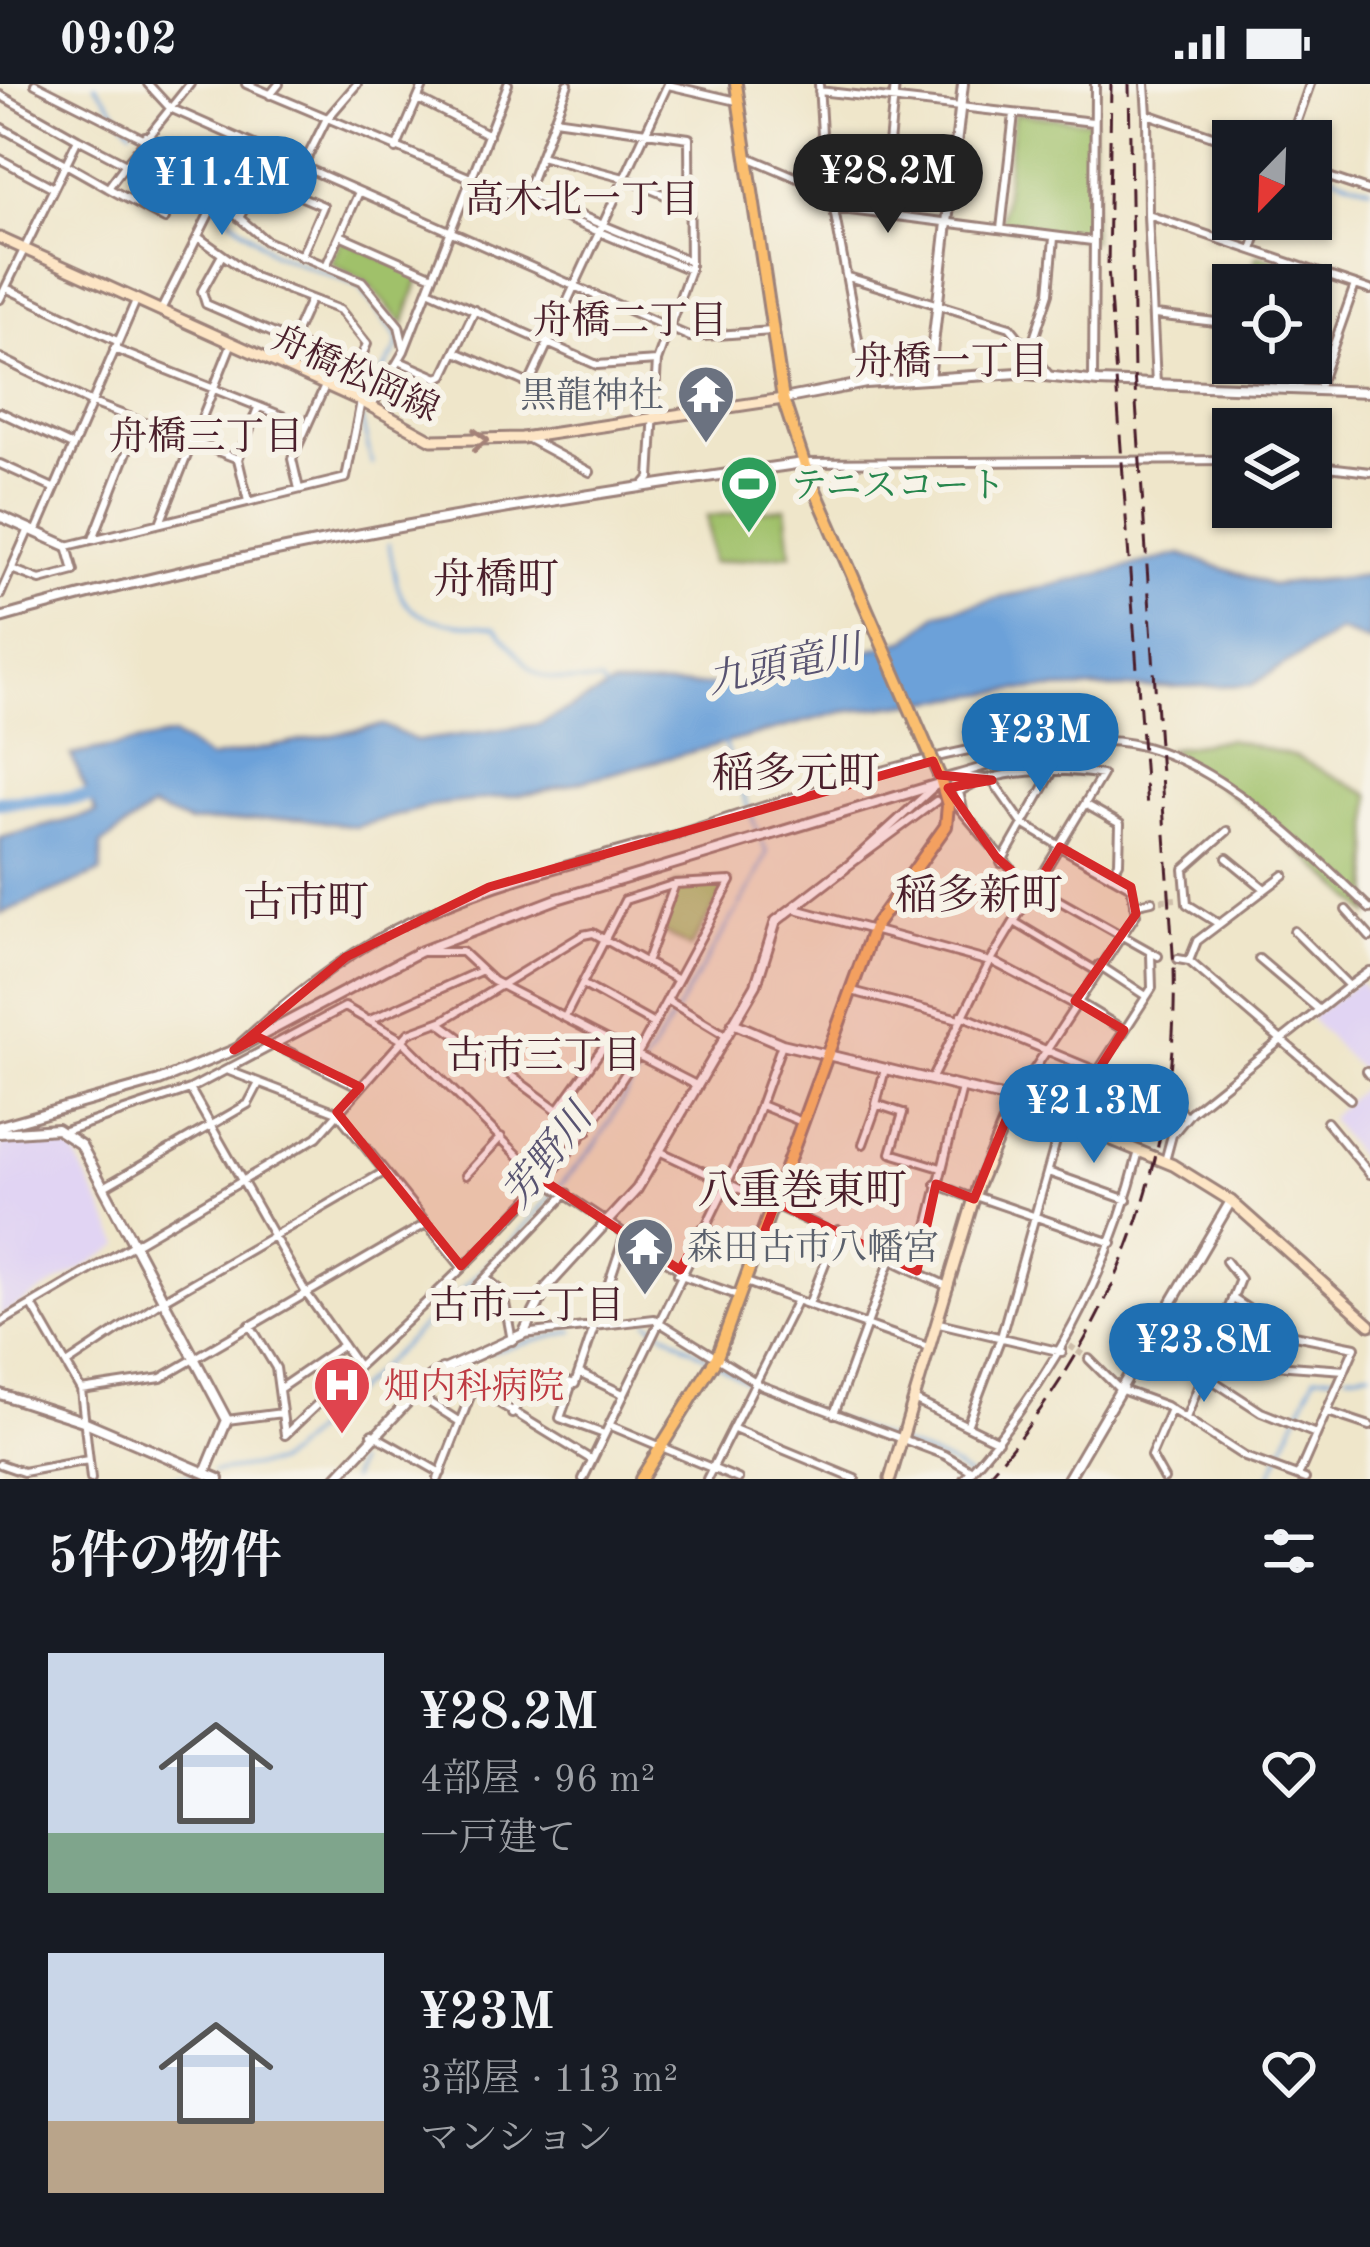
<!DOCTYPE html>
<html lang="ja">
<head>
<meta charset="utf-8">
<style>
  :root { --surface:#171b24; --page:#20242c; --text:#f1f3f6; --muted:#9ea1a6; --accent:#1f6fb2 }
  body { margin:0; font-family:"Old Standard TT","Noto Serif JP",serif; background:var(--page); color:var(--text); height:100vh; display:flex; flex-direction:column; font-size:45px; white-space:nowrap }
  * { box-sizing:border-box; margin:0 }
  p { font-size:39px; color:var(--muted) }
  .icon { flex:none; width:66px; height:66px; fill:none; stroke:currentColor; stroke-width:2; stroke-linecap:round; stroke-linejoin:round }
  .map { position:relative; height:1395px; overflow:hidden }
  .panel { display:flex; flex-direction:column; background:var(--surface); flex:1 }
  .panel>* { flex:none }
  .needle { width:78px; rotate:203deg }
  .fabs { position:absolute; left:1212px; top:36px; display:grid; gap:24px }
  .fabs a { display:grid; place-items:center; width:120px; height:120px; border-radius:0px; background:var(--surface); box-shadow:0 3px 9px #0004; font-size:60px }
  .price { position:absolute; translate:-50% -102px; padding:0 27px; border-radius:42px; background:var(--accent); color:#fff; font-size:39px; line-height:78px; filter:drop-shadow(0 3px 6px #0008) }
  .price::after { content:''; position:absolute; left:50%; top:72px; width:36px; height:27px; margin-left:-18px; background:inherit; clip-path:polygon(0 0,100% 0,50% 100%) }
  .price.current { background:#222; color:#fff }
  ul { padding:0; list-style:none }
  li { display:flex; align-items:center; gap:36px; height:300px; padding:0 48px }
  li span { display:grid; place-items:center; flex:none; width:336px; height:240px; border-radius:0px; color:#555 }
  li>.icon { margin-inline-start:auto }
  span .icon { width:144px; height:144px; fill:#fffc; stroke-width:1 }
  li b { font-size:51px }
  h2 { display:flex; justify-content:space-between; align-items:center; height:144px; padding:0 48px; font-size:51px }
  .status { display:flex; justify-content:space-between; align-items:center; height:84px; padding:0 60px; background:var(--surface); direction:ltr }
  .status svg { height:33px; fill:currentColor }
  .map>svg:first-child { display:block }
  .built { fill:#e1d4f3 }
  .green { fill:#a0c16a; stroke:#75704a; stroke-width:3 }
  .water { fill:#6ca1d9; stroke:#5b6082; stroke-width:3 }
  .lines { fill:none; stroke-linecap:round; stroke-linejoin:round }
  .stream { stroke:#6ca1d9; stroke-width:3 }
  .river { stroke:#6ca1d9; stroke-width:14 }
  .minor-tunnel { stroke:#cebeaa; stroke-width:6; stroke-dasharray:6 3; stroke-linecap:butt }
  .minor-casing { stroke:#9c827a; stroke-width:12 }
  .tertiary-casing { stroke:#9c827a; stroke-width:14 }
  .secondary-casing { stroke:#9c827a; stroke-width:15 }
  .primary-casing { stroke:#9c827a; stroke-width:16 }
  .minor { stroke:#fff; stroke-width:6 }
  .tertiary { stroke:#fff; stroke-width:8 }
  .secondary { stroke:#fde5c5; stroke-width:9 }
  .primary { stroke:#fbbe6e; stroke-width:10 }
  .rail { stroke:#4a1f2b; stroke-width:3; stroke-dasharray:18 9; stroke-linecap:butt }
  .primary-bridge-casing { stroke:#9c827a; stroke-width:16; stroke-linecap:butt }
  .primary-bridge { stroke:#fbbe6e; stroke-width:10 }
  .oneway { stroke:#a48278 }
  .marked { fill:#d62828; fill-opacity:0.2; stroke:#d62828; stroke-width:9; stroke-linejoin:round }
  .labels { text-anchor:middle; stroke-width:12; stroke-linejoin:round; paint-order:stroke }
  .street-label { font-size:36px; fill:#4a1f2b; stroke:#f7f3e8 }
  .worship-label { font-size:36px; fill:#5b616d; stroke:#f7f3e8; text-anchor:end }
  .leisure-label { font-size:36px; fill:#27864d; stroke:#f7f3e8; text-anchor:start }
  .health-label { font-size:36px; fill:#be3a42; stroke:#f7f3e8; text-anchor:start }
  .neighbourhood-label { font-size:39px; fill:#4a1f2b; stroke:#f7f3e8 }
  .water-label { font-size:39px; font-style:italic; fill:#585371; stroke:#f7f3e8 }
  .quarter-label { font-size:42px; fill:#4a1f2b; stroke:#f7f3e8 }
</style>
</head>
<body>
<div class="status"><b>09:02</b><svg viewBox="0 0 49 12"><path d="M0 12V9h3v3zM5 12V6h3v6zM10 12V3h3v9zM15 12V0h3v12zM26 1h20v11H26zM47 4h2v5h-2z"/></svg></div>
<div class="map">
<svg width="1370" height="1395" viewBox="0 0 1370 1395">
  <rect width="100%" height="100%" fill="#f7f3e8"/>
  <filter id="ink" filterUnits="userSpaceOnUse"><feTurbulence type="fractalNoise" baseFrequency=".00833" numOctaves="2"/><feDisplacementMap in="SourceGraphic" scale="24" xChannelSelector="R" yChannelSelector="G"/><feConvolveMatrix kernelMatrix="1 2 1 2 8 2 1 2 1" color-interpolation-filters="sRGB"/></filter>
  <filter id="wash" filterUnits="userSpaceOnUse"><feTurbulence type="fractalNoise" baseFrequency=".004" numOctaves="4" result="noise"/><feDisplacementMap in="SourceGraphic" scale="48" xChannelSelector="R" yChannelSelector="G"/><feGaussianBlur stdDeviation="2.7" result="paint"/><feColorMatrix in="noise" values="0 0 0 0 0 0 0 0 0 0 0 0 0 0 0 0 0 1.4 0 .05"/><feComposite in="paint" operator="in"/></filter>
  <g filter="url(#wash)">
    <rect width="100%" height="100%" fill="#efe6ca"/>
    <path class="built" d="M1359,898L1370,910V1087L1329,1034L1370,996L1310,934Z
      M35,1051L69,1059L121,1161L0,1232V1061Z"/>
    <path class="green" d="M1014,29L1093,38L1092,157L1001,142Z
      M341,155L420,191L404,240L365,197L331,179Z
      M1257,171L1300,183L1294,201H1247Z
      M786,424L791,470L712,479L707,432Z
      M1229,655L1296,673L1370,711V830L1267,737L1168,665Z
      M730,798L690,864L659,846L675,800Z"/>
    <path class="water" d="M1181,470L1271,501L1370,491V558L1339,547L1252,601L1017,606L842,628L537,709L435,721L355,743L300,734L190,739L152,724L101,761V788L0,830V754L96,729L71,671L173,651L209,675L383,641L417,657L540,640L613,602L731,601L908,556L938,529Z"/>
    <g class="lines">
      <path class="stream" d="M95,0L131,46
        M145,62L272,169L359,202L398,254V263L368,311
        M1311,83L1370,104
        M361,333L372,380
        M389,460C399,513 397,531 456,540C470,542 482,540 496,544C540,595 528,596 600,598L606,605
        M723,657L758,749
        M648,1238L761,1307L947,1378L973,1395
        M491,1268L574,1247
        M1347,1290L1370,1287
        M423,1307L450,1288
        M213,1388L275,1379L289,1370L512,1157L596,1060L754,798L767,769L762,758
        M163,1395L197,1390
        M351,1395L356,1379
        M1269,1395L1315,1292L1338,1291"/>
      <path class="river" d="M0,718L103,712"/>
    </g>
  </g>
  <g filter="url(#ink)">
    <g class="lines">
      <path class="minor-tunnel" d="M1152,817L1177,815
        M1070,1262L1089,1275"/>
      <g class="minor-casing">
        <path id="minor" d="M35,0L144,55
          M148,0L170,24L690,253L772,247
          M246,0L690,186
          M819,0L823,66L866,299
          M1145,0L1147,30L1233,59
          M668,1L737,17
          M819,7L1093,38
          M0,11L78,55
          M270,11L279,0
          M418,15L489,51
          M1147,30L1148,131
          M0,43L108,104L125,81
          M145,52L266,157L362,197L399,242L404,264
          M1290,57L1310,0
          M396,65L424,0
          M540,72L624,94L689,121
          M748,73L812,100L829,94
          M0,75L52,103
          M302,84L326,36L357,0
          M1311,87L1370,107
          M108,104L165,135
          M526,109L690,177
          M526,109L568,0
          M834,124L1092,157
          M882,130L895,0
          M239,134L260,95L323,122L301,173
          M1001,145L1014,30
          M340,151L433,192
          M198,153L254,193L340,226L367,260L356,285L206,220L202,207L222,171
          M1252,166L1262,135
          M326,182L359,108
          M848,193L1010,243L1048,290
          M1294,201L1300,183
          M6,204L117,257
          M428,206L597,281L657,277L690,186L689,54L554,35
          M0,215L78,55L126,80L190,0
          M161,226L245,58
          M1155,231L1233,240
          M114,265L305,341
          M1030,267L1049,209L1054,154
          M456,268L529,300L668,0
          M0,274L90,318L238,375
          M399,277L438,294L444,291L475,226
          M282,279L310,216
          M1093,296L1095,0
          M1156,300L1148,131L1370,206
          M1319,303L1355,201
          M372,322L404,267L508,0
          M0,328L70,361
          M527,354L590,388
          M803,379L1233,376
          M0,380L53,404
          M1311,381L1370,388
          M643,402L650,394L657,277
          M299,405L292,375L325,302
          M248,417L238,375L258,324
          M160,439L231,261
          M36,448L135,219
          M93,455L139,337
          M14,486L40,496L74,487L67,462L346,394L361,317
          M0,511L29,445
          M963,692L992,696L1023,740L1060,762
          M941,695C993,682 1046,659 1101,657C1198,654 1305,763 1370,825
          M956,720L1019,794L1158,872
          M1085,720L1120,740L1119,778L1111,792
          M1227,774L1265,805
          M1001,779L1052,689
          M848,782L936,717
          M845,784L935,702
          M1134,821L1152,817
          M792,824L990,878
          M1346,826L1370,853
          M1016,839L1095,886
          M1219,840L1187,820L1184,785L1227,747
          M420,868H462L493,897L696,1001
          M1178,875L1189,877L1197,857L1284,791
          M1259,875L1318,925
          M992,877L1073,920
          M1189,877L1350,1015
          M646,879L675,800
          M1099,881L1146,912
          M582,900L654,940L731,797
          M1349,902L1370,887
          M852,907L959,935
          M667,916L725,951
          M1076,917L1124,946
          M961,931L1174,1019L1186,1034
          M565,933L625,816L675,800L731,797
          M370,936L480,887
          M440,939L587,1048
          M241,959C289,915 337,876 395,845C488,796 588,778 688,747C777,718 1019,635 1103,657
          M277,962L360,1003
          M885,985L876,1020L903,1029L891,1069L941,1084
          M229,987L337,1028L461,1182
          M1367,987L1370,991
          M931,996L990,878L1102,691C1062,684 993,684 959,708L963,725
          M190,1005L306,1209L357,1281
          M1014,1016L1136,830L1131,803L1060,763
          M761,1021L802,1038
          M558,1026L607,958
          M1066,1037L1152,904L1151,871
          M1327,1038L1370,1090
          M65,1047L190,1005L345,923L402,956L543,1096L680,1186
          M863,1060L877,1021
          M659,1067L949,1203
          M1165,1077L1172,1051L1191,1028L1349,902L1294,847
          M526,1078L563,1030
          M1048,1088L1127,1116
          M466,1091L501,1053
          M936,1100L972,1114
          M104,1103L248,1020L258,1001
          M975,1112L1112,1159
          M703,1144L755,1164
          M917,1187L962,1004
          M678,1190L737,1211
          M488,1196L503,1208L512,1257
          M746,1198L928,1263
          M476,1204L567,1109
          M1232,1214L1284,1249L1355,1263L1298,1392
          M809,1220L838,1146
          M32,1221L81,1306L91,1395
          M0,1239L317,1053L409,949L444,936L583,851L593,849L676,895
          M939,1239L1062,1268
          M250,1241L276,1284L285,1351C416,1224 569,1104 654,940
          M523,1250L654,1235L762,1302L945,1371L972,1387
          M1219,1252L1261,1280L1345,1286
          M1089,1275L1119,1305L1166,1322L1245,1373L1305,1395
          M67,1280L163,1216L384,1088
          M442,1284L592,1376
          M579,1289L623,1310
          M1203,1290L1261,1328L1316,1350
          M571,1302L560,1334L604,1350
          M279,1305L343,1261
          M81,1306L161,1294L424,1141
          M413,1308L460,1338
          M916,1317L998,1357
          M1328,1328L1370,1342
          M512,1330L534,1289L575,1300L624,1154
          M834,1330L891,1175
          M1186,1334L1240,1195L1226,1177
          M227,1336L282,1329
          M609,1341L738,1395
          M967,1342L1001,1253L1062,1036
          M734,1345L855,1395
          M372,1350L441,1389
          M0,1380L23,1388L88,1376
          M438,1395L472,1307
          M583,1395L747,1058L782,960
          M707,1395L797,1216
          M964,1395C1052,1298 1107,1194 1139,1067
          M1164,1395L1151,1372L1171,1325"/>
      </g>
      <g class="tertiary-casing">
        <path id="tertiary" d="M929,295L963,0
          M783,315L866,299L1018,289L1098,298L1370,308
          M0,432L67,462
          M0,534C265,459 532,418 803,379
          M733,939L782,960L1014,1016
          M0,1042L159,997L234,966L419,868L557,815L942,699
          M0,1049L57,1045L81,1061L227,1336L205,1389L219,1395
          M0,1310L83,1337L205,1389
          M335,1395L433,1291L523,1250L547,1203L637,1105L756,901L776,837L845,784
          M1068,1395L1231,1117"/>
      </g>
      <g class="secondary-casing">
        <path id="secondary" d="M0,154L361,317L432,356L522,354L783,315
          M890,1395L978,1101L1014,1016L1173,1081L1231,1117L1370,1241"/>
      </g>
      <g class="primary-casing">
        <path id="primary" d="M736,0L783,315L806,385
          M641,1395L717,1273L874,843L946,742L948,721L939,691"/>
      </g>
      <use href="#minor" class="minor"/>
      <use href="#tertiary" class="tertiary"/>
      <use href="#secondary" class="secondary"/>
      <use href="#primary" class="primary"/>
      <path class="rail" d="M1111,0L1108,184L1147,724
        M985,1395C1114,1250 1179,1079 1174,884L1134,289L1129,0"/>
      <g class="primary-bridge-casing">
        <path id="primary-bridge" d="M806,385L939,691"/>
      </g>
      <use href="#primary-bridge" class="primary-bridge"/>
    </g>
    <defs><path id="oneway-chevron" d="M-2-3.5L2.5 0L-2 3.5" fill="none" stroke-width="1.6" stroke-linecap="round" stroke-linejoin="round" transform="scale(3)"/></defs>
    <use class="oneway" href="#oneway-chevron" transform="translate(480 356) rotate(-2)"/>
  </g>
  <path class="marked" d="M933,677L939,691L992,696L948,704L996,773L1034,806L1060,763L1131,803L1136,830L1075,917L1124,946L1066,1037L1014,1016L974,1115L936,1100L917,1187L776,1118L758,1165L703,1144L680,1186L543,1096L461,1182L337,1028L360,1003L258,953L234,966L346,873L489,803Z"/>
  <defs>
    <g id="temple-pin" transform="scale(3)"><path d="M0 17L-7.5 6A9.5 9.5 0 1 1 7.5 6Z" fill="#6b7280" stroke="#f7f3e8"/><path d="M0-6L5-2H3V0L6.5 2.5H4V6H1.5V3h-3V6H-4V2.5H-6.5L-3 0V-2H-5Z" fill="#fff"/></g>
    <g id="stadium-pin" transform="scale(3)"><path d="M0 17L-7.5 6A9.5 9.5 0 1 1 7.5 6Z" fill="#2e9e5b" stroke="#f7f3e8"/><path d="M0-5a6.5 5 0 1 0 0 10a6.5 5 0 1 0 0-10ZM-3.5-1.8h7v3.6h-7Z" fill="#fff"/></g>
    <g id="hospital-pin" transform="scale(3)"><path d="M0 17L-7.5 6A9.5 9.5 0 1 1 7.5 6Z" fill="#e0444e" stroke="#f7f3e8"/><path d="M-5-5h3v3.5h4V-5h3V5h-3V1.5h-4V5h-3Z" fill="#fff"/></g>
  </defs>
  <g fill-rule="evenodd">
    <use href="#temple-pin" x="706" y="310"/>
    <use href="#stadium-pin" x="749" y="400"/>
    <use href="#temple-pin" x="645" y="1162"/>
    <use href="#hospital-pin" x="342" y="1301"/>
  </g>
  <g class="labels">
    <g class="street-label">
      <text transform="translate(356 288) rotate(25)" y="13">舟橋松岡線</text>
    </g>
    <g class="worship-label">
      <text x="664" y="323">黒龍神社</text>
      <text x="687" y="1175" text-anchor="start">森田古市八幡宮</text>
    </g>
    <g class="leisure-label">
      <text x="791" y="413">テニスコート</text>
    </g>
    <g class="health-label">
      <text x="384" y="1314">畑内科病院</text>
    </g>
    <g class="neighbourhood-label">
      <text x="582" y="128">高木北一丁目</text>
      <text x="630" y="249">舟橋二丁目</text>
      <text x="951" y="290">舟橋一丁目</text>
      <text x="206" y="365">舟橋三丁目</text>
      <text x="544" y="984">古市三丁目</text>
      <text x="527" y="1234">古市二丁目</text>
    </g>
    <g class="water-label">
      <text transform="translate(784 579) rotate(-12)" y="14">九頭竜川</text>
      <text transform="translate(546 1071) rotate(-52)" y="14">芳野川</text>
    </g>
    <g class="quarter-label">
      <text x="496" y="509">舟橋町</text>
      <text x="796" y="703">稲多元町</text>
      <text x="979" y="825">稲多新町</text>
      <text x="306" y="832">古市町</text>
      <text x="802" y="1120">八重巻東町</text>
    </g>
  </g>
</svg>
<div class="fabs">
<a><svg class="needle" viewBox="-14 -14 28 28"><path d="M0-13l5 13h-10z" fill="#e53935"/><path d="M0 13l5-13h-10z" fill="#9ea1a6"/></svg></a>
<a><svg class="icon" aria-label="locate" viewBox="0 0 24 24"><circle cx="12" cy="12" r="6"/><path d="M12 2v4M12 18v4M2 12h4M18 12h4"/></svg></a>
<a><svg class="icon" aria-label="layers" viewBox="0 0 24 24"><path d="M12 4l9 5-9 5-9-5zM3 14l9 5 9-5"/></svg></a>
</div>
<b class="price current" style="left:888px;top:152px">¥28.2M</b>
<b class="price" style="left:222px;top:154px">¥11.4M</b>
<b class="price" style="left:1040px;top:711px">¥23M</b>
<b class="price" style="left:1094px;top:1082px">¥21.3M</b>
<b class="price" style="left:1204px;top:1321px">¥23.8M</b>
</div>
<section class="panel">
<h2>5件の物件<svg class="icon" aria-label="filters" viewBox="0 0 24 24"><path d="M4 7h16M4 17h16"/><circle cx="9" cy="7" r="2"/><circle cx="15" cy="17" r="2"/></svg></h2>
<ul>
<li><span style="background:linear-gradient(#c9d6e8 75%,#7fa58c 0)"><svg class="icon" aria-label="home" viewBox="0 0 24 24"><path d="M3 11l9-7 9 7M6 9v11h12V9"/></svg></span><div><b>¥28.2M</b><p>4部屋 · 96 m²</p><p>一戸建て</p></div><svg class="icon" aria-label="heart" viewBox="0 0 24 24"><path d="M12 20l-8-8c-3-5 5-10 8-4 3-6 11-1 8 4z"/></svg></li>
<li><span style="background:linear-gradient(#c9d6e8 70%,#b9a48a 0)"><svg class="icon" aria-label="home" viewBox="0 0 24 24"><path d="M3 11l9-7 9 7M6 9v11h12V9"/></svg></span><div><b>¥23M</b><p>3部屋 · 113 m²</p><p>マンション</p></div><svg class="icon" aria-label="heart" viewBox="0 0 24 24"><path d="M12 20l-8-8c-3-5 5-10 8-4 3-6 11-1 8 4z"/></svg></li>
</ul>
</section>
</body>
</html>
